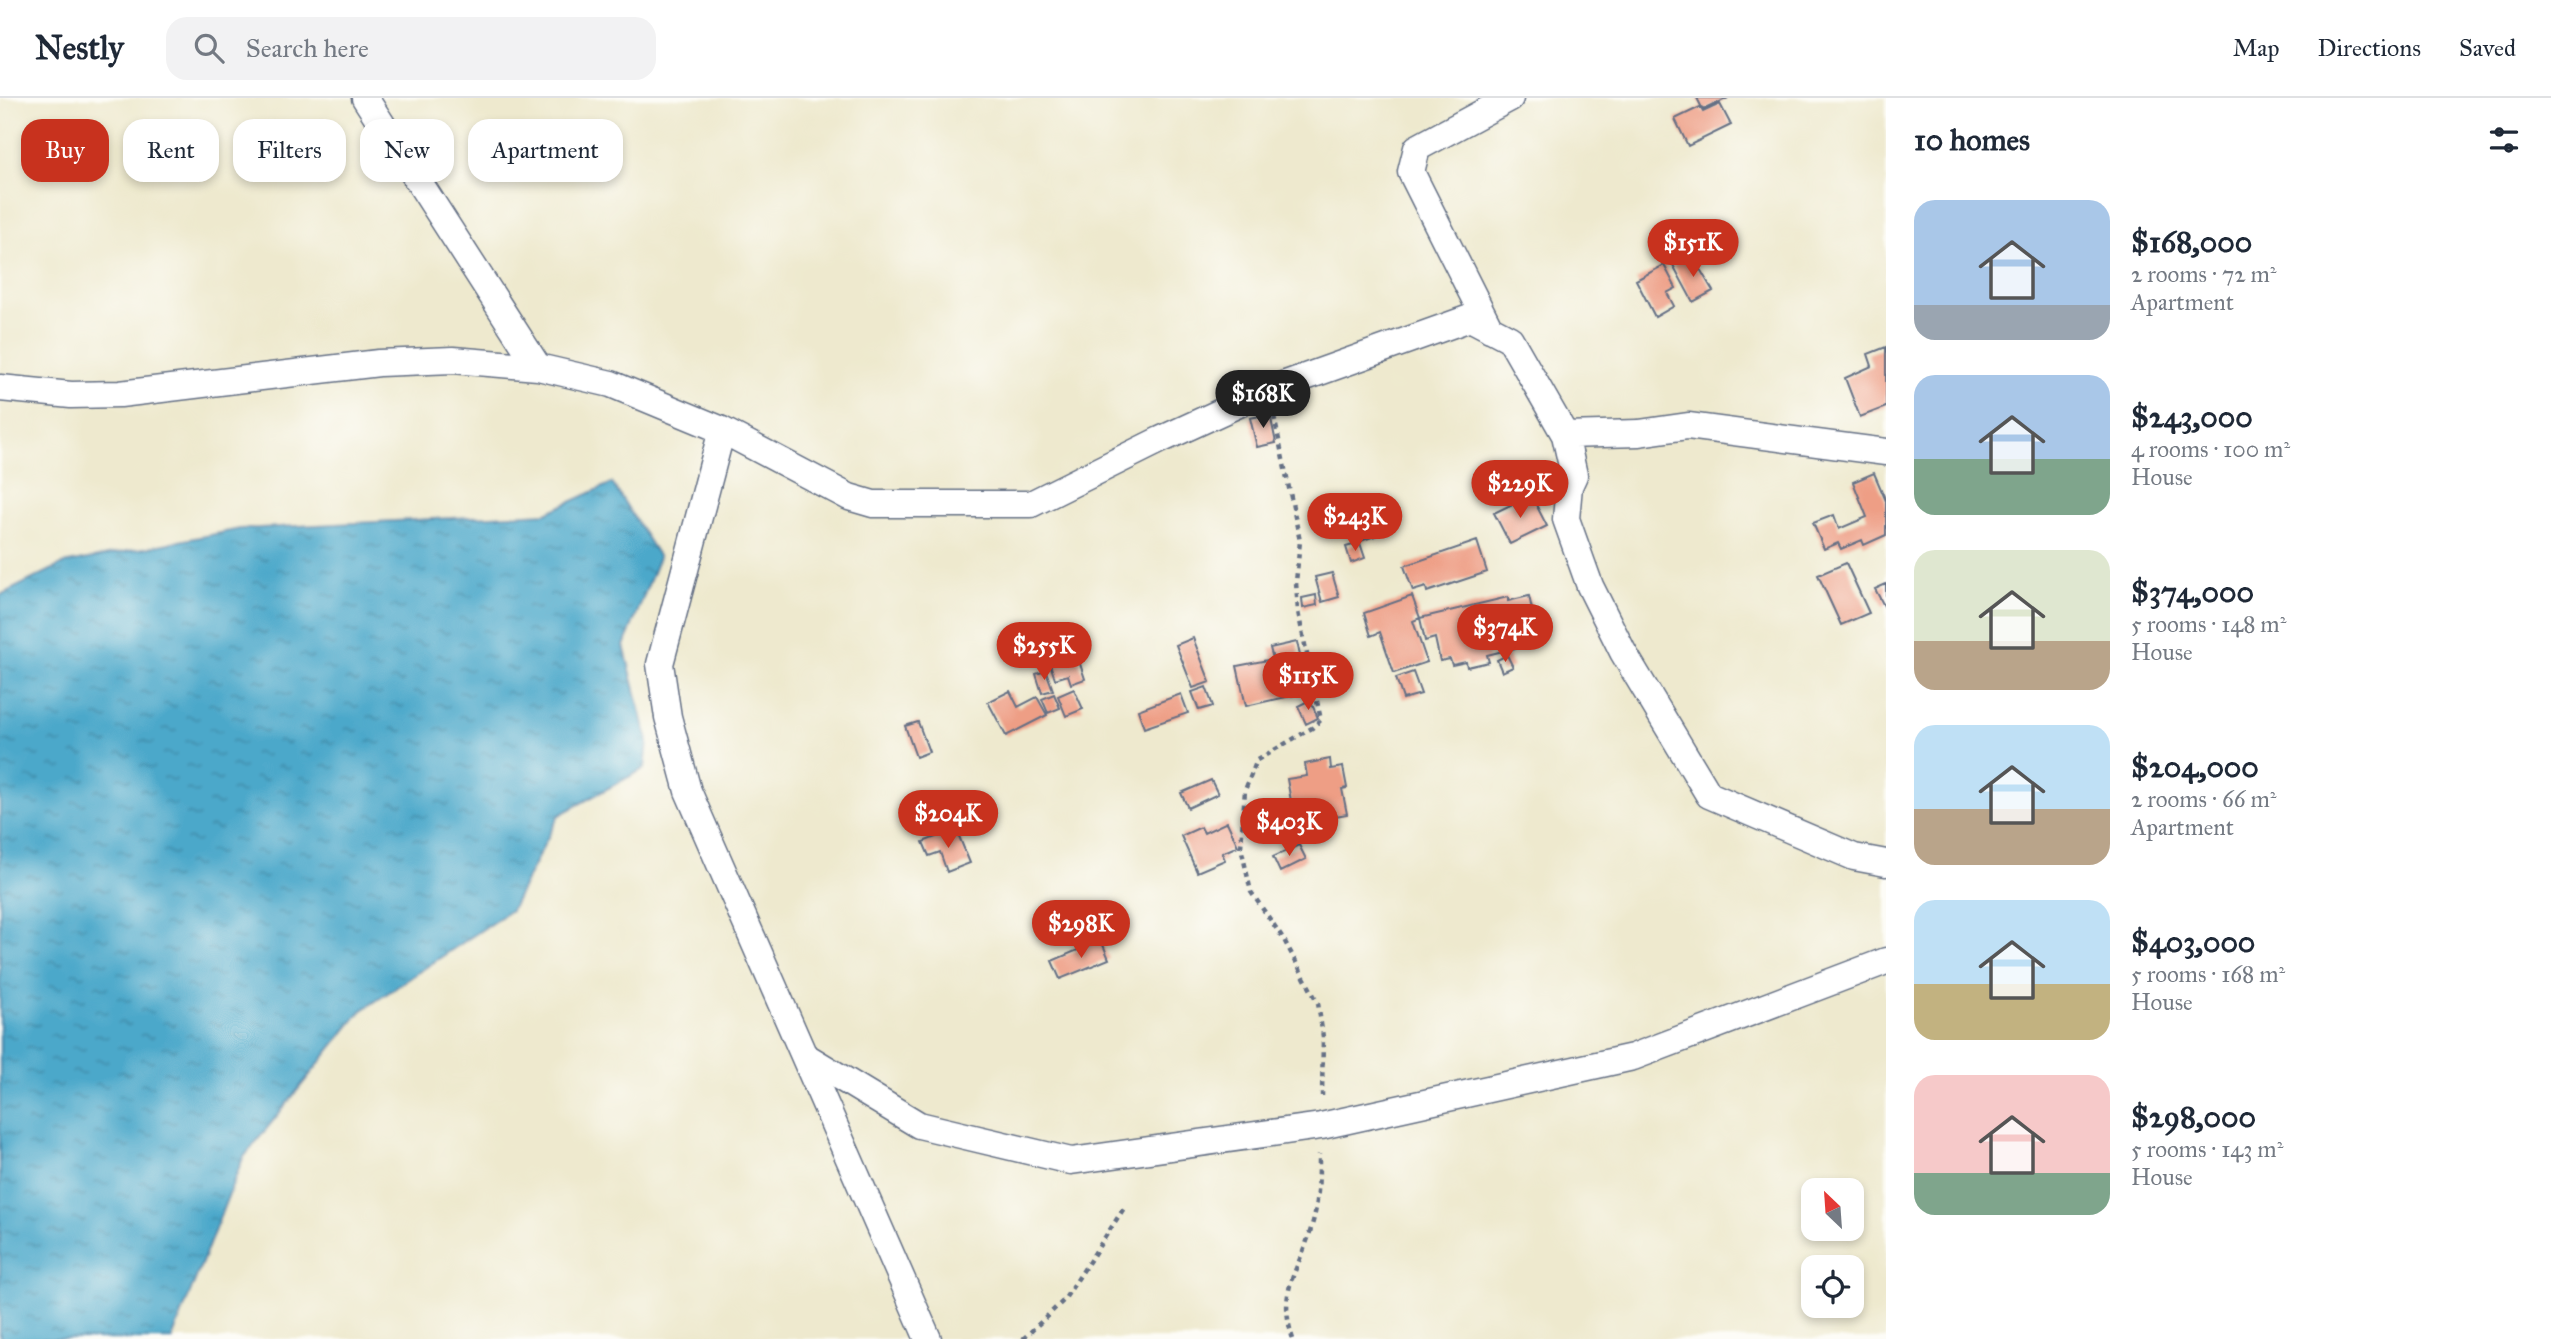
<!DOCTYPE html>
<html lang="en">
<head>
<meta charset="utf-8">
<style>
  :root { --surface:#fff; --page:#f2f2f3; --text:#1f2937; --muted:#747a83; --line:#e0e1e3; --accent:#c8321e }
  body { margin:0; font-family:"IM FELL Great Primer",serif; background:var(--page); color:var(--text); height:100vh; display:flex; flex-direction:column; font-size:26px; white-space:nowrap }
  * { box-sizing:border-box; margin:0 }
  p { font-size:23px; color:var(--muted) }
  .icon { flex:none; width:38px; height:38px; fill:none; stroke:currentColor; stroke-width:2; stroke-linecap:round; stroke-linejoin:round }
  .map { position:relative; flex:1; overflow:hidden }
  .drawer { display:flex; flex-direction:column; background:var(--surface); width:665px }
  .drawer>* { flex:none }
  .top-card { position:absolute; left:21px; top:21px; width:665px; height:63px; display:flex; gap:14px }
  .needle { width:46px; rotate:335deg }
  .controls { position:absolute; left:1801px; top:1080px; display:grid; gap:14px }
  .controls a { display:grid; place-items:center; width:63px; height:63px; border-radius:14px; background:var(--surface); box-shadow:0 4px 10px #0003; font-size:35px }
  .price { position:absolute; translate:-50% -60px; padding:0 16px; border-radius:24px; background:var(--accent); color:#fff; font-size:23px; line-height:46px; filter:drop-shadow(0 2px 4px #0008) }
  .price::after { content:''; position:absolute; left:50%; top:42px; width:21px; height:16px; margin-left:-10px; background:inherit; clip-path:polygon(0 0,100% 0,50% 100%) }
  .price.current { background:#222; color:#fff }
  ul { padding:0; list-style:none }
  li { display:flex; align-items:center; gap:21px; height:175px; padding:0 28px }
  li span { display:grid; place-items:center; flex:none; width:196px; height:140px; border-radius:21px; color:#555 }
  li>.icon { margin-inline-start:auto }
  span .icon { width:84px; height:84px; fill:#fffc; stroke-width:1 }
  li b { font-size:30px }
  h2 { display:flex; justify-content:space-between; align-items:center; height:84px; padding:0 28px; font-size:30px }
  .tag { padding:0 24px; border-radius:21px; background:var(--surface); box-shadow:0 4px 10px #0003; font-size:24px; line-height:63px }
  .tag.current { background:var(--accent); color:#fff }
  header { display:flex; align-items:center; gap:42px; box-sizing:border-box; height:98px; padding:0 35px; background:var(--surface); border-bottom:2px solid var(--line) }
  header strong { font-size:33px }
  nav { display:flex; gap:38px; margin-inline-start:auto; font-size:24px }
  .search { width:490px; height:63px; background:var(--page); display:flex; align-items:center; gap:18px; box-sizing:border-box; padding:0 24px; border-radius:21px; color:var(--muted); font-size:26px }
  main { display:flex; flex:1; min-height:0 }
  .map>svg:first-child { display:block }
  .water { fill:url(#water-ripples); stroke:#336c94; stroke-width:2 }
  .building { fill:#ee9e85 }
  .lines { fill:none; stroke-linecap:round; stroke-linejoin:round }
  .minor-casing { stroke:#657085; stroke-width:29 }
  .path { stroke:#657085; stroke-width:4.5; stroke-dasharray:5 5; stroke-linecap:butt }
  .minor { stroke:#fff; stroke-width:26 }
</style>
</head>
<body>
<header>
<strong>Nestly</strong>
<div class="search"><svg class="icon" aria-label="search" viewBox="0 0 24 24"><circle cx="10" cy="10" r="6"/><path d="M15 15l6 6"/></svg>Search here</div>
<nav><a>Map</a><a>Directions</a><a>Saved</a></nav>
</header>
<main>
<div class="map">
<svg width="1886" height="1241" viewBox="0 0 1886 1241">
  <defs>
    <pattern id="water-ripples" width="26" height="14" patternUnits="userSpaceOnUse" patternTransform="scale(1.75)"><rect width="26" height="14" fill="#4ba8ca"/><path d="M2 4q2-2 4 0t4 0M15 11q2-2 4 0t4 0" fill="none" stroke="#3e89a7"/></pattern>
  </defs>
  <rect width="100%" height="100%" fill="#fdfcf7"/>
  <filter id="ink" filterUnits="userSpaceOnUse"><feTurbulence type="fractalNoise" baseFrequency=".0143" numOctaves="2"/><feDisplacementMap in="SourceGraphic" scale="14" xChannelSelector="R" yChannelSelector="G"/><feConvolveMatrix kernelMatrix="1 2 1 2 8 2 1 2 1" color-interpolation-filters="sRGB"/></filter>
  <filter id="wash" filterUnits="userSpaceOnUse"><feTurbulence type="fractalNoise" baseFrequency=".00686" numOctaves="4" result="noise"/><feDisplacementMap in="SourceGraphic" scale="28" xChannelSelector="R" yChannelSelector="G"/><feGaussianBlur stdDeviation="1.57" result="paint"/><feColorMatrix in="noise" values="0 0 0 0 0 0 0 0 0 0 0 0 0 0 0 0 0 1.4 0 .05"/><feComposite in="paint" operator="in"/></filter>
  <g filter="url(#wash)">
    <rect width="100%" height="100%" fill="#eee9ce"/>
    <path class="water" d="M612,385L659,459L624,548L648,643L645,670L559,717L511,812L361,913L243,1060L172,1241H0V497L63,466L240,431L546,415Z"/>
    <g id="blocks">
      <path class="building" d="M1697,0H1728L1703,12Z
        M1720,6L1731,27L1688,48L1675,21L1700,9L1703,14Z
        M1690,158L1698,173L1700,171L1713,193L1693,204L1673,167Z
        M1664,167L1676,190L1667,195L1674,208L1655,219L1636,182Z
        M1886,249V309L1860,319L1845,280L1872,268L1868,256Z
        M1270,316L1276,345L1257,349L1250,320Z
        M1874,375L1886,403V437L1864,447L1862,442L1841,451L1838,445L1824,451L1813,425L1834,417L1839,431L1867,419L1853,384Z
        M1531,397L1547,428L1510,446L1494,415Z
        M1376,423L1381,436L1358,444L1354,432Z
        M1477,443L1487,474L1427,494L1426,489L1413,493L1404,468Z
        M1360,445L1365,460L1351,465L1346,449Z
        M1846,465L1869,515L1841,527L1818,477Z
        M1332,475L1339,499L1322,504L1315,479Z
        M1886,486V507L1884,508L1875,491Z
        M1316,497L1317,507L1303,510L1302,500Z
        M1412,498L1420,520L1413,523L1427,564L1394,575L1380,534L1371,538L1364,515Z
        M1529,498L1533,516L1525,518L1527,529L1519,531L1523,548L1487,557L1489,564L1467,569L1466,564L1452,567L1450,561L1440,563L1435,540L1425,543L1420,520L1508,499V503Z
        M1193,540L1210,584L1193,590L1176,547Z
        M1297,544L1308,594L1246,608L1237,568L1273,561L1270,550Z
        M1075,551L1085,581L1071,586L1068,577L1055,581L1048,560Z
        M1507,557L1513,569L1502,574L1497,562Z
        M1046,573L1053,592L1042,595L1036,576Z
        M1413,574L1421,596L1403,601L1396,580Z
        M1206,589L1213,608L1199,612L1192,594Z
        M1074,591L1083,611L1066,618L1058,598Z
        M1010,593L1018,609L1037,599L1047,617L1006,638L988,604Z
        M1054,596L1060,610L1048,615L1042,601Z
        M1181,596L1188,615L1144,630L1138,612Z
        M1310,602L1318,620L1306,626L1298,608Z
        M918,624L929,654L916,659L905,628Z
        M1330,661L1331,671L1343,669L1347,690L1342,691L1347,716L1295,725L1287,681L1307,678L1305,666Z
        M1211,682L1218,696L1188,710L1181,695Z
        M1227,724L1238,748L1222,755L1225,762L1197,774L1181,738L1201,729L1204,735Z
        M956,731L970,765L947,774L940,754L929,758L923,744Z
        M1299,747L1306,761L1280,774L1273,759Z
        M1101,842L1109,861L1060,881L1052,863Z"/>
    </g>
  </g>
  <g filter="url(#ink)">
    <use href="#blocks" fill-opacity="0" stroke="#657085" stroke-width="2"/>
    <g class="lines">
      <g class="minor-casing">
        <path id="minor" d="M365,0L538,269
          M1490,231L1411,74L1417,50L1510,0
          M0,290L71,297L120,296L379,265L453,262L538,269L611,286L722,332L849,399L873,406H1031L1160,342L1269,292L1470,220L1510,241L1565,337L1639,335L1688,328L1886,354
          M722,332L660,566L668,619L688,693L928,1241
          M1565,337L1574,377L1569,388L1566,421L1590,488L1623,554L1709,697L1854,759L1886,765
          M805,958L919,1027L1071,1063L1321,1028L1633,959L1886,863"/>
      </g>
      <path class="path" d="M1274,318L1300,443L1296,484L1298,514L1321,622L1312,630L1257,662L1245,692L1241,749L1251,794L1283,840L1318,905L1323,939L1322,998
        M1023,1241L1064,1202L1126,1107
        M1293,1241C1276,1190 1300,1173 1312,1127C1319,1104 1319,1079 1319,1056"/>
      <use href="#minor" class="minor"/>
    </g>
  </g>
</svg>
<div class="controls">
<a><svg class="needle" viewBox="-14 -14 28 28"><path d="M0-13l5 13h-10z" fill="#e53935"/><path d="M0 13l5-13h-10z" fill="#747a83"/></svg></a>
<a><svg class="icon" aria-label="locate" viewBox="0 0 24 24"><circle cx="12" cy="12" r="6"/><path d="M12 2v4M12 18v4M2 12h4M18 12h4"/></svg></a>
</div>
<b class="price" style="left:1693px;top:181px">$151K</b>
<b class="price current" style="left:1263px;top:332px">$168K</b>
<b class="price" style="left:1520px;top:422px">$229K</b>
<b class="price" style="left:1355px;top:455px">$243K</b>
<b class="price" style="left:1505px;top:566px">$374K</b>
<b class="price" style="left:1044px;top:584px">$255K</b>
<b class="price" style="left:1308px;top:614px">$115K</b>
<b class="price" style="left:948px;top:752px">$204K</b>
<b class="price" style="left:1289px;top:760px">$403K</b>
<b class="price" style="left:1081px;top:862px">$298K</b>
<div class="top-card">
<a class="tag current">Buy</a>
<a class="tag">Rent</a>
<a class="tag">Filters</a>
<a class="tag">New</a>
<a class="tag">Apartment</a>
</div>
</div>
<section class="drawer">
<h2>10 homes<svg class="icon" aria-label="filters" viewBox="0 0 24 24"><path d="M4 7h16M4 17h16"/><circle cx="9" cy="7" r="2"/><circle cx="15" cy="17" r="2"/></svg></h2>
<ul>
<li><span style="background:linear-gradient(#a9c7e8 75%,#9aa5b1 0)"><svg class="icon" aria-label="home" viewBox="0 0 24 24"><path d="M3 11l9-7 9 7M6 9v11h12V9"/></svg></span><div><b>$168,000</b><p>2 rooms · 72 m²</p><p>Apartment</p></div></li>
<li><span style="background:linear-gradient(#a9c7e8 60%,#7fa58c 0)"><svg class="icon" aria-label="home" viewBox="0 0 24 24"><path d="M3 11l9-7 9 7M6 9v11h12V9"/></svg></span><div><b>$243,000</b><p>4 rooms · 100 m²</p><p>House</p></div></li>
<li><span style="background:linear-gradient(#dfe7d0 65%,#b9a48a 0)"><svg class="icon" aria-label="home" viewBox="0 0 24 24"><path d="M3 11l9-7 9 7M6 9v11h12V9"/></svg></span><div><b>$374,000</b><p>5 rooms · 148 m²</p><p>House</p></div></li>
<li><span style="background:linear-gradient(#bfe0f5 60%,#b9a48a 0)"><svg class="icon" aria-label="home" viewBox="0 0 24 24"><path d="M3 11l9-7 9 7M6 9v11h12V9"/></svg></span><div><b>$204,000</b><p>2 rooms · 66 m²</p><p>Apartment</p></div></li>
<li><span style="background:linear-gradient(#bfe0f5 60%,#c2b280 0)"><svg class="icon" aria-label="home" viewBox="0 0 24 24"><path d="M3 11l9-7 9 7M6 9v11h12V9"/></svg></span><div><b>$403,000</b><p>5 rooms · 168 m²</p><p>House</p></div></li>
<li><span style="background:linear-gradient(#f6c9c9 70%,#7fa58c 0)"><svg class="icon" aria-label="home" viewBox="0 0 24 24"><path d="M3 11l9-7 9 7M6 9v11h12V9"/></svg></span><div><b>$298,000</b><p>5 rooms · 143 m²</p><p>House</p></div></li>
</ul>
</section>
</main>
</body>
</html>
